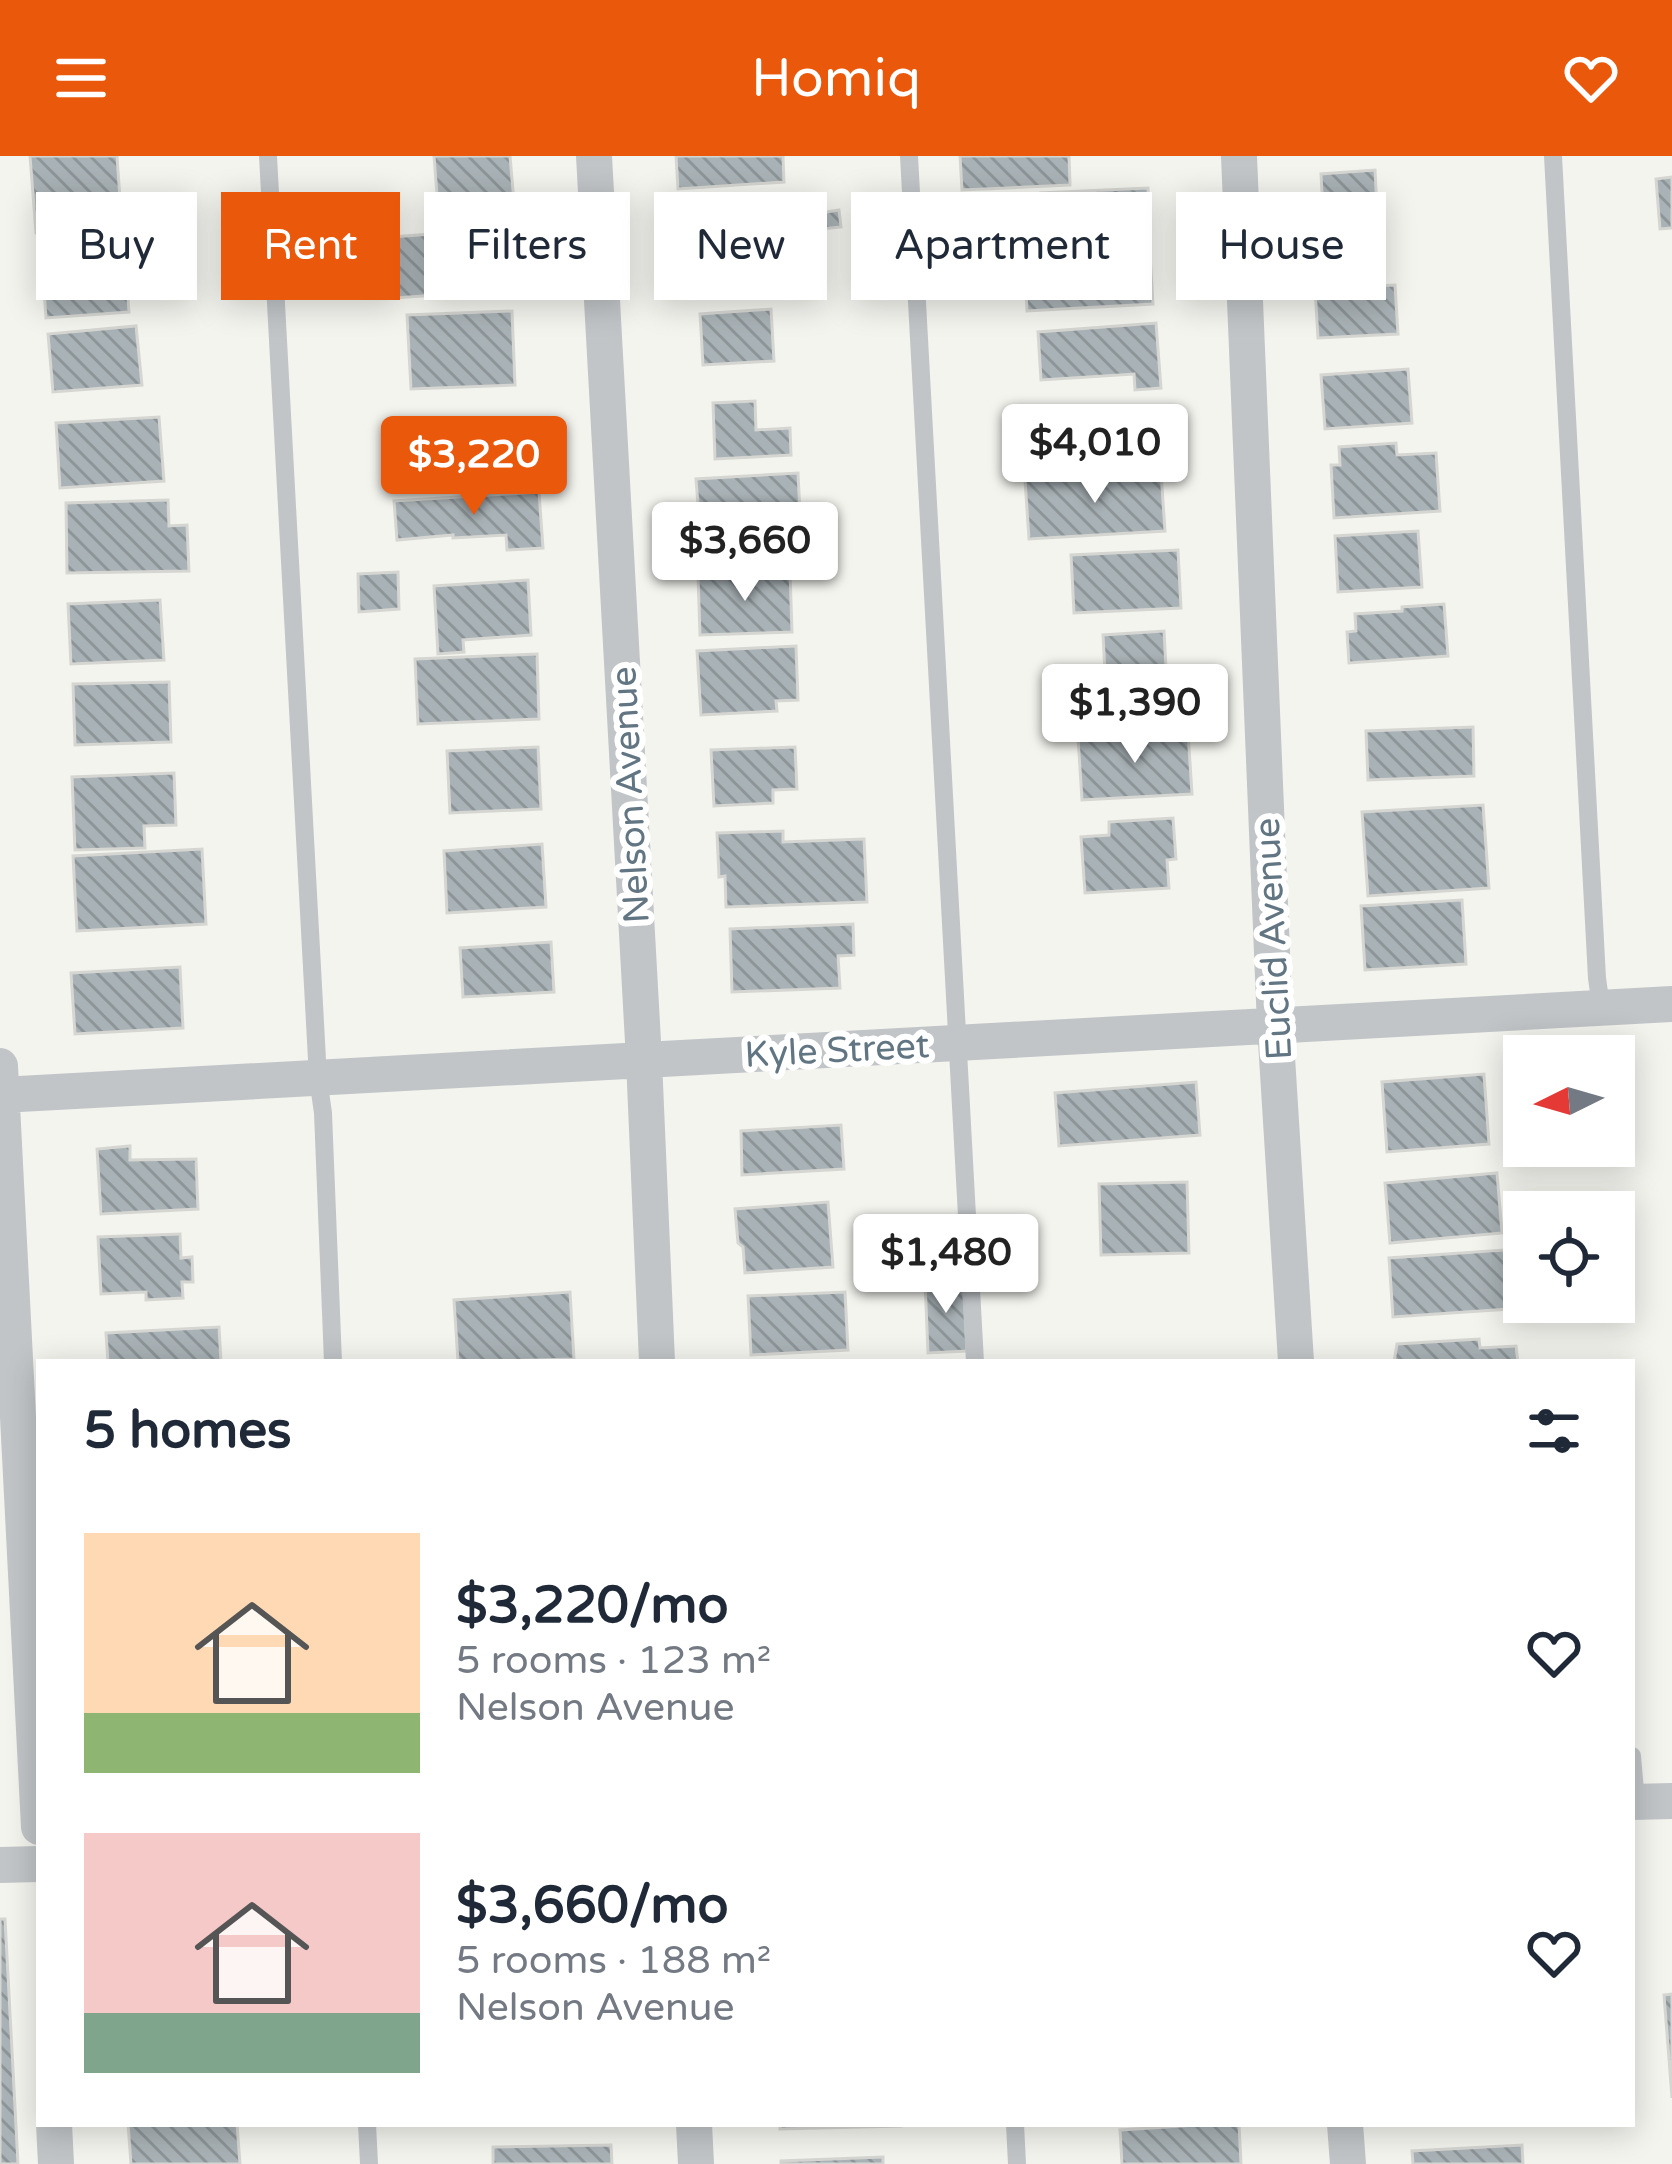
<!DOCTYPE html>
<html lang="en">
<head>
<meta charset="utf-8">
<style>
  :root { --surface:#fff; --page:#f2f2f3; --text:#1f2937; --muted:#747a83; --accent:#ea580c }
  body { margin:0; font-family:"Varela Round",sans-serif; background:var(--page); color:var(--text); height:100vh; display:flex; flex-direction:column; font-size:45px; white-space:nowrap }
  * { box-sizing:border-box; margin:0 }
  p { font-size:39px; color:var(--muted) }
  .icon { flex:none; width:66px; height:66px; fill:none; stroke:currentColor; stroke-width:2; stroke-linecap:round; stroke-linejoin:round }
  .map { position:relative; flex:1; overflow:hidden }
  .side { position:absolute; left:36px; top:1203px; width:1599px; height:768px; display:flex; flex-direction:column; background:var(--surface); border-radius:0px; box-shadow:0 6px 30px #0003 }
  .side>* { flex:none }
  .hud { position:absolute; left:36px; top:36px; width:1602px; height:108px; display:flex; gap:24px }
  .needle { width:78px; rotate:265deg }
  .buttons { position:absolute; left:1503px; top:879px; display:grid; gap:24px }
  .buttons a { display:grid; place-items:center; width:132px; height:132px; border-radius:0px; background:var(--surface); box-shadow:0 6px 30px #0003; font-size:60px }
  .price { position:absolute; translate:-50% -102px; padding:0 27px; border-radius:12px; background:#fff; color:#222; font-size:39px; line-height:78px; filter:drop-shadow(0 3px 6px #0008) }
  .price::after { content:''; position:absolute; left:50%; top:72px; width:36px; height:27px; margin-left:-18px; background:inherit; clip-path:polygon(0 0,100% 0,50% 100%) }
  .price.on { background:var(--accent); color:#fff }
  ul { padding:0; list-style:none }
  li { display:flex; align-items:center; gap:36px; height:300px; padding:0 48px }
  li span { display:grid; place-items:center; flex:none; width:336px; height:240px; border-radius:0px; color:#555 }
  li>.icon { margin-inline-start:auto }
  span .icon { width:144px; height:144px; fill:#fffc; stroke-width:1 }
  li b { font-size:51px }
  h2 { display:flex; justify-content:space-between; align-items:center; height:144px; padding:0 48px; font-size:51px }
  .tag { padding:0 42px; border-radius:0px; background:var(--surface); box-shadow:0 6px 30px #0003; font-size:42px; line-height:108px }
  .tag.on { background:var(--accent); color:#fff }
  header { display:flex; justify-content:space-between; align-items:center; height:156px; padding:0 48px; background:var(--accent); color:#fff; font-size:54px; font-weight:600 }
  .map>svg:first-child { display:block }
  .building { fill:url(#building-back-hatch); stroke:#d5d5d2; stroke-width:3 }
  .lines { fill:none; stroke-linecap:round; stroke-linejoin:round }
  .lane { stroke:#c1c5c8; stroke-width:18 }
  .street { stroke:#c1c5c8; stroke-width:36 }
  .labels { text-anchor:middle; stroke-width:12; stroke-linejoin:round; paint-order:stroke }
  .street-label { font-size:36px; fill:#627582; stroke:#fff }
</style>
</head>
<body>
<header><svg class="icon" aria-label="menu" viewBox="0 0 24 24"><path d="M4 6h16M4 12h16M4 18h16"/></svg>Homiq<svg class="icon" aria-label="heart" viewBox="0 0 24 24"><path d="M12 20l-8-8c-3-5 5-10 8-4 3-6 11-1 8 4z"/></svg></header>
<div class="map">
<svg width="1672" height="2008" viewBox="0 0 1672 2008">
  <defs>
    <pattern id="building-back-hatch" width="6" height="6" patternUnits="userSpaceOnUse" patternTransform="scale(3)"><rect width="6" height="6" fill="#a9b2b6"/><path d="M-1 5l2 2M0 0l6 6M5-1l2 2" fill="none" stroke="#8d9599"/></pattern>
  </defs>
  <rect width="100%" height="100%" fill="#f4f4ef"/>
  <path class="building" d="M30,0H117L122,71L36,77Z
    M434,0H510L514,46L438,52Z
    M676,0H783L784,26L678,33Z
    M960,0H1069L1070,29L962,34Z
    M1375,14L1379,92L1325,96L1321,18Z
    M1672,21V72L1660,73L1656,23Z
    M1148,32L1150,82L1044,87L1041,37Z
    M839,54L841,71L790,76L788,62Z
    M513,72L517,133L396,142L392,81Z
    M775,76L778,131L678,137L675,83Z
    M124,91L129,156L46,162L41,97Z
    M1150,99L1153,148L1027,155L1025,115L1062,113L1061,104Z
    M1395,129L1398,178L1318,182L1315,133Z
    M771,153L774,205L703,209L700,158Z
    M512,155L515,229L411,233L407,159Z
    M1156,167L1161,232L1135,234L1134,218L1041,224L1038,176Z
    M136,170L142,229L53,236L48,178Z
    M1408,213L1412,267L1325,273L1321,219Z
    M755,245L756,274L790,272L791,299L715,303L713,247Z
    M159,261L164,325L60,332L56,267Z
    M520,262L524,319L413,326L410,268Z
    M1396,287L1397,299L1436,297L1440,355L1334,362L1331,309H1340L1339,291Z
    M1161,316L1165,375L1029,383L1025,324Z
    M798,317L801,376L693,383L691,350L698,349L696,323Z
    M539,336L543,392L507,394L506,379L453,382V379L397,384L394,345Z
    M168,344L169,370L187,369L189,415L67,417L66,347Z
    M1418,375L1422,431L1338,436L1335,380Z
    M1178,394L1181,452L1074,457L1071,399Z
    M398,416L399,453L359,456L358,418Z
    M790,416L792,476L700,479L698,419Z
    M528,424L531,479L463,484L464,496L438,498L434,430Z
    M160,444L164,504L71,508L68,448Z
    M1444,448L1448,500L1349,507L1347,476L1356,475L1355,458L1402,455V451Z
    M1164,475L1168,549L1107,552L1103,479Z
    M796,490L798,544L776,545L777,555L701,559L697,495Z
    M537,498L539,563L418,568L415,503Z
    M169,526L171,586L75,589L73,528Z
    M1473,571L1474,620L1368,624L1366,575Z
    M1188,576L1192,638L1082,644L1078,582Z
    M538,591L541,653L450,657L447,595Z
    M795,591L797,633L773,634V647L714,650L711,594Z
    M174,617L176,669L144,670L145,692L75,694L72,621Z
    M1483,649L1489,732L1368,740L1362,656Z
    M1173,662L1176,703L1167,704L1169,732L1085,737L1081,681L1109,679V666Z
    M783,675V686L864,683L867,746L726,751L725,720L719,721L717,677Z
    M542,688L546,751L447,757L444,695Z
    M202,693L206,768L77,775L73,700Z
    M1462,744L1466,808L1365,814L1361,750Z
    M853,768L854,799L838,800L840,832L732,836L730,773Z
    M551,786L554,836L463,841L460,792Z
    M180,811L183,872L75,878L71,817Z
    M1484,918L1489,988L1387,996L1382,926Z
    M1196,926L1200,979L1059,990L1055,937Z
    M841,969L844,1013L742,1019L741,975Z
    M130,990V1004L196,1003L198,1053L101,1058L97,993Z
    M1497,1017L1502,1077L1390,1087L1385,1027Z
    M1187,1026L1189,1097L1101,1099L1099,1028Z
    M828,1046L833,1111L745,1117L743,1091L738,1087L735,1053Z
    M180,1078L181,1102L192,1101L193,1126H182L183,1142L146,1144V1136L101,1138L98,1081Z
    M1504,1094L1509,1153L1393,1161L1389,1102Z
    M964,1124L967,1195L928,1197L925,1125Z
    M570,1136L574,1203L458,1206L454,1144Z
    M845,1136L848,1194L751,1199L748,1140Z
    M219,1171L221,1206H108L106,1177Z
    M1479,1183L1480,1192L1516,1190L1518,1206H1394L1397,1188Z
    M0,1763H5L18,2008H0Z
    M1672,1838V1942L1664,1839Z
    M128,1968H237L240,2008H131Z
    M780,1968H901V1970L780,1973Z
    M1213,1968H1239L1241,2008H1122L1120,1974Z
    M611,1989L612,2008H493V1991Z
    M1522,1989L1523,2008H1413L1412,1995Z
    M883,2001V2008H781V2005Z"/>
  <g class="lines">
    <path class="lane" d="M268,0L318,922L323,957L333,1206
      M909,0L975,1206
      M1553,0L1597,822L1601,851
      M1632,1600L1636,1646
      M367,1968L369,2008
      M1015,1968L1017,2008"/>
    <path class="street" d="M594,0L644,904L657,1206
      M1239,0L1275,869L1296,1206
      M0,910L39,1671
      M1,939L1672,848
      M1632,1646L1672,1645
      M0,1709L39,1708
      M54,1968L56,2008
      M694,1968L696,2008
      M1345,1968L1348,2008"/>
  </g>
  <g class="labels">
    <g class="street-label">
      <text transform="translate(629 639) rotate(-93)" y="13">Nelson Avenue</text>
      <text transform="translate(1272 783) rotate(-93)" y="13">Euclid Avenue</text>
      <text transform="translate(837 893) rotate(-3)" y="13">Kyle Street</text>
    </g>
  </g>
</svg>
<div class="buttons">
<a><svg class="needle" viewBox="-14 -14 28 28"><path d="M0-13l5 13h-10z" fill="#e53935"/><path d="M0 13l5-13h-10z" fill="#747a83"/></svg></a>
<a><svg class="icon" aria-label="locate" viewBox="0 0 24 24"><circle cx="12" cy="12" r="6"/><path d="M12 2v4M12 18v4M2 12h4M18 12h4"/></svg></a>
</div>
<b class="price" style="left:1095px;top:350px">$4,010</b>
<b class="price on" style="left:474px;top:362px">$3,220</b>
<b class="price" style="left:745px;top:448px">$3,660</b>
<b class="price" style="left:1135px;top:610px">$1,390</b>
<b class="price" style="left:946px;top:1160px">$1,480</b>
<div class="hud">
<a class="tag">Buy</a>
<a class="tag on">Rent</a>
<a class="tag">Filters</a>
<a class="tag">New</a>
<a class="tag">Apartment</a>
<a class="tag">House</a>
</div>
<section class="side">
<h2>5 homes<svg class="icon" aria-label="filters" viewBox="0 0 24 24"><path d="M4 7h16M4 17h16"/><circle cx="9" cy="7" r="2"/><circle cx="15" cy="17" r="2"/></svg></h2>
<ul>
<li><span style="background:linear-gradient(#ffd9b3 75%,#8fb573 0)"><svg class="icon" aria-label="home" viewBox="0 0 24 24"><path d="M3 11l9-7 9 7M6 9v11h12V9"/></svg></span><div><b>$3,220/mo</b><p>5 rooms · 123 m²</p><p>Nelson Avenue</p></div><svg class="icon" aria-label="heart" viewBox="0 0 24 24"><path d="M12 20l-8-8c-3-5 5-10 8-4 3-6 11-1 8 4z"/></svg></li>
<li><span style="background:linear-gradient(#f6c9c9 75%,#7fa58c 0)"><svg class="icon" aria-label="home" viewBox="0 0 24 24"><path d="M3 11l9-7 9 7M6 9v11h12V9"/></svg></span><div><b>$3,660/mo</b><p>5 rooms · 188 m²</p><p>Nelson Avenue</p></div><svg class="icon" aria-label="heart" viewBox="0 0 24 24"><path d="M12 20l-8-8c-3-5 5-10 8-4 3-6 11-1 8 4z"/></svg></li>
</ul>
</section>
</div>
</body>
</html>
